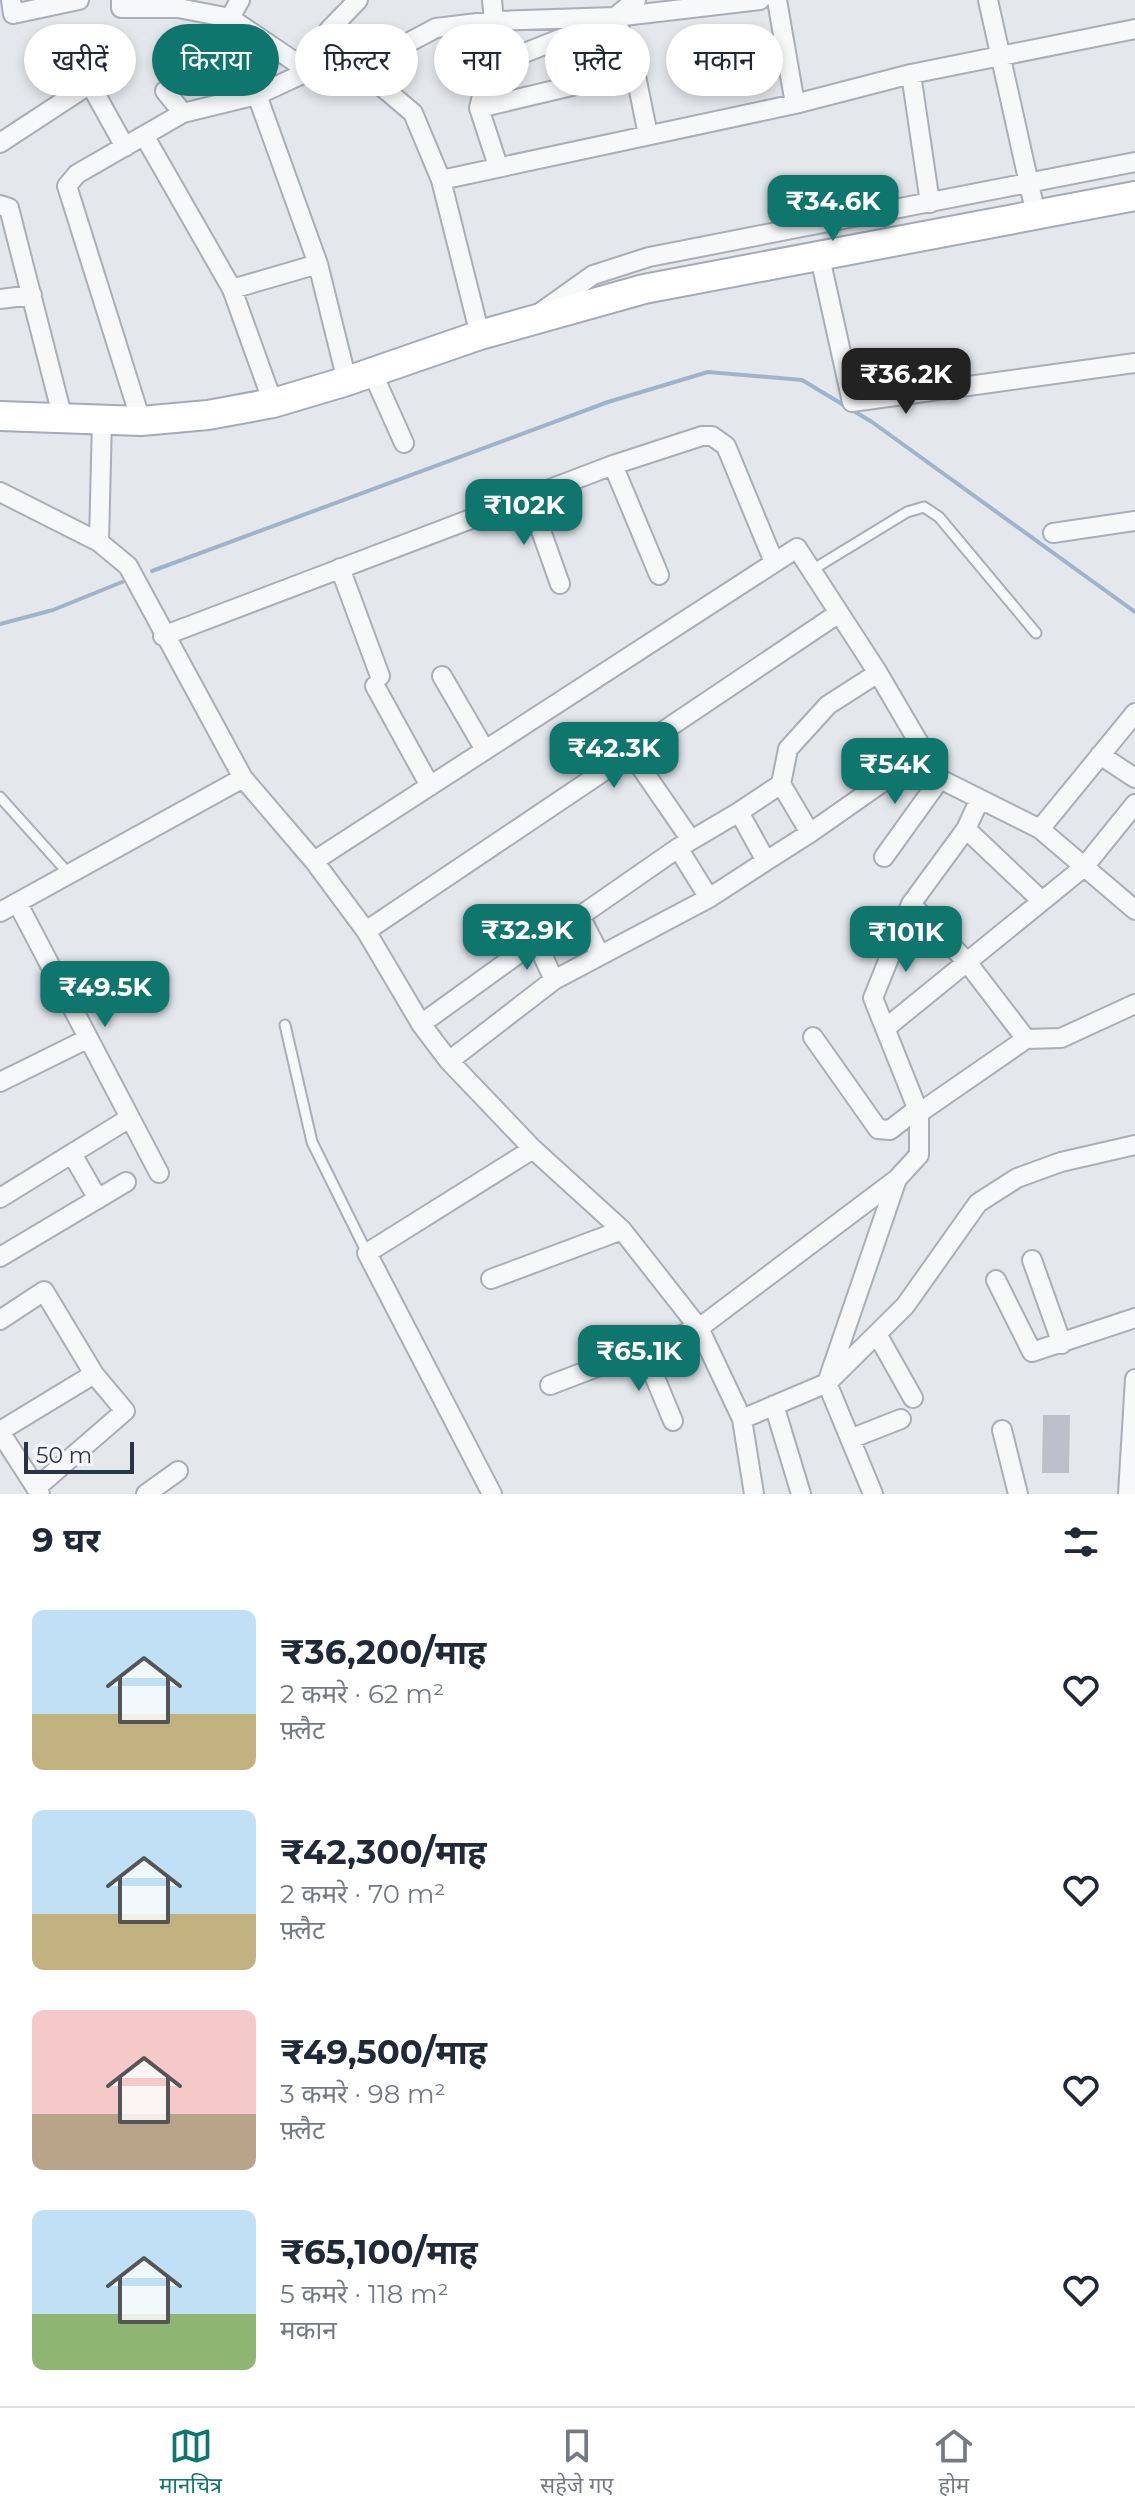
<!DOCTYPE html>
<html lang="hi">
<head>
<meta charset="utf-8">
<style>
  :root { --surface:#fff; --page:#f6f6f7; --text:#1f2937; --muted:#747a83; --line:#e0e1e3; --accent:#0f766e }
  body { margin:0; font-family:Montserrat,"Noto Sans Devanagari",sans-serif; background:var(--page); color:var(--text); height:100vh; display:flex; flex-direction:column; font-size:30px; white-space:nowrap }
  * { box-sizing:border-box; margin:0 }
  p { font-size:26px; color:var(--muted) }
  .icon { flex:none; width:44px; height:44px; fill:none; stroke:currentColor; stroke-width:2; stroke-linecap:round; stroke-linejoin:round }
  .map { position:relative; height:1494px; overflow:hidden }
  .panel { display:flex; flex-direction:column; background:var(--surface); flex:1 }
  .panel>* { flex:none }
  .guide { position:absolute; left:24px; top:24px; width:1088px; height:72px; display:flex; gap:16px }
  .scale { position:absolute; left:24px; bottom:20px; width:110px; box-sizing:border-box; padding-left:8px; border:4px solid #2b3445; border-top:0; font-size:22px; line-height:28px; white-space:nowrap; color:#2b3445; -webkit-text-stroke:6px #f4f6f9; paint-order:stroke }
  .price { position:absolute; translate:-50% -68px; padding:0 18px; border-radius:16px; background:var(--accent); color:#fff; font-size:26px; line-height:52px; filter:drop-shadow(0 2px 4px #0008) }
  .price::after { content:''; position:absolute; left:50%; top:48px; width:24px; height:18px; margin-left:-12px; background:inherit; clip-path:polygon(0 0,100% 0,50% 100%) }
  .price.on { background:#222; color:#fff }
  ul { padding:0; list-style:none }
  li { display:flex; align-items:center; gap:24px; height:200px; padding:0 32px }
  li span { display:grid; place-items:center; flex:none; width:224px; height:160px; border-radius:12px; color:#555 }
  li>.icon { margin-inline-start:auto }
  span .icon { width:96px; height:96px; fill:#fffc; stroke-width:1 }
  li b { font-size:34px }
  h2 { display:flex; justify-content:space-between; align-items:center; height:96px; padding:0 32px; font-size:34px }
  .chip { padding:0 28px; border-radius:36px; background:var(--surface); box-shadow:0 4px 12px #0003; font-size:28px; line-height:72px }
  .chip.on { background:var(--accent); color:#fff }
  .tab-bar { display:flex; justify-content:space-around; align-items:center; height:112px; border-top:2px solid var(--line); background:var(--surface); font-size:22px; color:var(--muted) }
  .tab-bar a { display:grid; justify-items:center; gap:4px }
  .tab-bar .on { color:var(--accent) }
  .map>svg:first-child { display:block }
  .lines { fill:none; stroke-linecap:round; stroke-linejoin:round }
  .stream { stroke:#9fb4cc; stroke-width:4 }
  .building { fill:#bbc0ca }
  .lane-casing { stroke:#a9aeb7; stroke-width:13 }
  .street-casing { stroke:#a9aeb7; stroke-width:22 }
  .primary-casing { stroke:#a3abb8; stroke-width:32 }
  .lane { stroke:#f7f8fa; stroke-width:9 }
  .street { stroke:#f7f8fa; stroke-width:18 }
  .primary { stroke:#fff; stroke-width:28 }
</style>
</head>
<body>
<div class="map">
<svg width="1135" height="1494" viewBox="0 0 1135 1494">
  <rect width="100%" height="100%" fill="#e4e7ec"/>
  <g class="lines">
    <path class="stream" d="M152,571L608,402L708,372L802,380L872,422L1135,612
      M0,624L53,610L127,580"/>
  </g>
  <path class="building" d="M1043,1415H1070L1069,1473H1042Z"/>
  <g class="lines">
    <g class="lane-casing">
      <path id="lane" d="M812,570L907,512L924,507L939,517L1036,633
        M0,797L70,875
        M285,1025L312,1142L367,1253"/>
    </g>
    <g class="street-casing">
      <path id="street" d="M11,0L13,14L79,0
        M121,0V8H178L230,18L310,72
        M492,0L494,21
        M777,0L795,104
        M988,0L1036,215
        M615,17L635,71L648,135
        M230,18L240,0
        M337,58L329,30L358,0
        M360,68L436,28L494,21L615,17L760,0
        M911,74L930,203
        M165,91L183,113
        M257,95L318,264L347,381
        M479,108L635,71
        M145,137L232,289L273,403
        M0,143L90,84L125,147
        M498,166L479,108L489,67L615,17L636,0
        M441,180L795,104L911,74L1135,29
        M0,205L9,208L63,419
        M819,253L852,402L1135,363
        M232,289L318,264
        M0,299L32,295
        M541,312L593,275L649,257L1135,162
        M373,374L404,443
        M141,421L67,186L77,174L183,113L257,95L337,58L360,68L413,113L441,180L480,335
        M613,465L702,436H712L726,446L774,562
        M0,492L99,542L128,566L243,778L314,861L366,931L421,1024L449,1061L533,1149L622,1230L699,1328L742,1419L754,1494
        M529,497L560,584
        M1053,533L1135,521
        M99,542L102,420
        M340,568L380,676
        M163,636L613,465L659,575
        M878,673L828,705L788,749L781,784L810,833L880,784
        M442,676L485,750
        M375,686L430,786
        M631,753L691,840
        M1100,755L1135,778
        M781,784L739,812L766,861L810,833
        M739,812L678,848L709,898L766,861
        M966,829L1042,901
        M1040,829L1135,713
        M884,857L940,779
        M314,861L797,548L878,673L940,779L1040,829L1135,910
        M18,904L159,1173
        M911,904L967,962L1026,1039
        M0,912L243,778
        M580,916L536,941L554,980L709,898
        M366,931L839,613
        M600,955L580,916L678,848
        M421,1024L536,941
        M887,1027L1084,867L1135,804
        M813,1037L878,1129L890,1130L917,1109
        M449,1061L554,980
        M0,1082L87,1039
        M919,1113L1026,1039L1061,1038L1135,1004
        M72,1154L98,1199
        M0,1198L128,1119
        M0,1257L126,1182
        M1032,1260L1062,1344
        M491,1279L622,1230
        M996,1280L1032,1352L1135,1318
        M0,1320L44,1291L94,1374L125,1411L36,1488
        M877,1334L913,1398
        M643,1349L673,1421
        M550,1385L699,1328L897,1179L919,1155V1113L873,998L911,904L966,829L980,799
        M774,1405L801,1494
        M742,1419L827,1383L905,1306L978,1203L1017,1178L1061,1162L1135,1145
        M1002,1430L1018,1494
        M0,1431L94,1374
        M0,1432L40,1494
        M850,1439L901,1419
        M146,1494L178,1471
        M492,1494L367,1253L533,1149
        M873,1494L827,1383L897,1179
        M1128,1494L1135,1379"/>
    </g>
    <g class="primary-casing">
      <path id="primary" d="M0,416L141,421L208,415L273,403L347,381L480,335L644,289L1135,196"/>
    </g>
    <use href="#lane" class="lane"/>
    <use href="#street" class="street"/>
    <use href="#primary" class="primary"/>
  </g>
</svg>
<div class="scale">50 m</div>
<b class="price" style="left:833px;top:243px">₹34.6K</b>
<b class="price on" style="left:906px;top:416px">₹36.2K</b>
<b class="price" style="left:524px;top:547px">₹102K</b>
<b class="price" style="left:614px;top:790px">₹42.3K</b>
<b class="price" style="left:895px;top:806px">₹54K</b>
<b class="price" style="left:527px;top:972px">₹32.9K</b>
<b class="price" style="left:906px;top:974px">₹101K</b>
<b class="price" style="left:105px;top:1029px">₹49.5K</b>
<b class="price" style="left:639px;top:1393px">₹65.1K</b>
<div class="guide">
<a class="chip">खरीदें</a>
<a class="chip on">किराया</a>
<a class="chip">फ़िल्टर</a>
<a class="chip">नया</a>
<a class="chip">फ़्लैट</a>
<a class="chip">मकान</a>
</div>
</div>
<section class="panel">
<h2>9 घर<svg class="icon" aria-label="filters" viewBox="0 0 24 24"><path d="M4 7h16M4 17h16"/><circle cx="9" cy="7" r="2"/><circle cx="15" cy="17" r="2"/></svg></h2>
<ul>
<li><span style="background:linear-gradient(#bfe0f5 65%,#c2b280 0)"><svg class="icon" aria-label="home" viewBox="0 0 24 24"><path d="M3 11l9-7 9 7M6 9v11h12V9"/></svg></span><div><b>₹36,200/माह</b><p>2 कमरे · 62 m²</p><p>फ़्लैट</p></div><svg class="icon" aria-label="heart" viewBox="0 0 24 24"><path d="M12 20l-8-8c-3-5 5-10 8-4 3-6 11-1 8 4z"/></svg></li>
<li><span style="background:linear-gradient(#bfe0f5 65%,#c2b280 0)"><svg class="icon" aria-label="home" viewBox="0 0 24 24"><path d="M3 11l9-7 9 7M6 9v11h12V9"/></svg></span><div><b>₹42,300/माह</b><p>2 कमरे · 70 m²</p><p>फ़्लैट</p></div><svg class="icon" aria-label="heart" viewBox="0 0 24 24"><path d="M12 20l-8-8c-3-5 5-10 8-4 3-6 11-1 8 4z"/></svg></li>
<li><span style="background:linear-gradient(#f6c9c9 65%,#b9a48a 0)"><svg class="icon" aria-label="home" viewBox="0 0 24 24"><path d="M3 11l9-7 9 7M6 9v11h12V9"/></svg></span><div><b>₹49,500/माह</b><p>3 कमरे · 98 m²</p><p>फ़्लैट</p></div><svg class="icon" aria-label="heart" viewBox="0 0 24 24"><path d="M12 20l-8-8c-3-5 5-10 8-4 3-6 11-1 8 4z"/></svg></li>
<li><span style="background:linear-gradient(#bfe0f5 65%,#8fb573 0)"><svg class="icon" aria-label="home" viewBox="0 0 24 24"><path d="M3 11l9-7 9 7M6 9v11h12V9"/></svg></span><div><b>₹65,100/माह</b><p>5 कमरे · 118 m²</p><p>मकान</p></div><svg class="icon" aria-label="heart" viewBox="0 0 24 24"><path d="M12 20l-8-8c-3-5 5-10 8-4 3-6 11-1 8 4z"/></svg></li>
</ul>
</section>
<nav class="tab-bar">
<a class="on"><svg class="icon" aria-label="map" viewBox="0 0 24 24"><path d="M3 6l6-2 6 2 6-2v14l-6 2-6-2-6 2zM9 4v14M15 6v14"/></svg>मानचित्र</a>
<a><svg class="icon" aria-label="saved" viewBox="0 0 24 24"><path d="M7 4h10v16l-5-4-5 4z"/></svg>सहेजे गए</a>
<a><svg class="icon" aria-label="home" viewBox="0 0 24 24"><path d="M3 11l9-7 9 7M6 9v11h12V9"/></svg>होम</a>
</nav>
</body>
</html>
